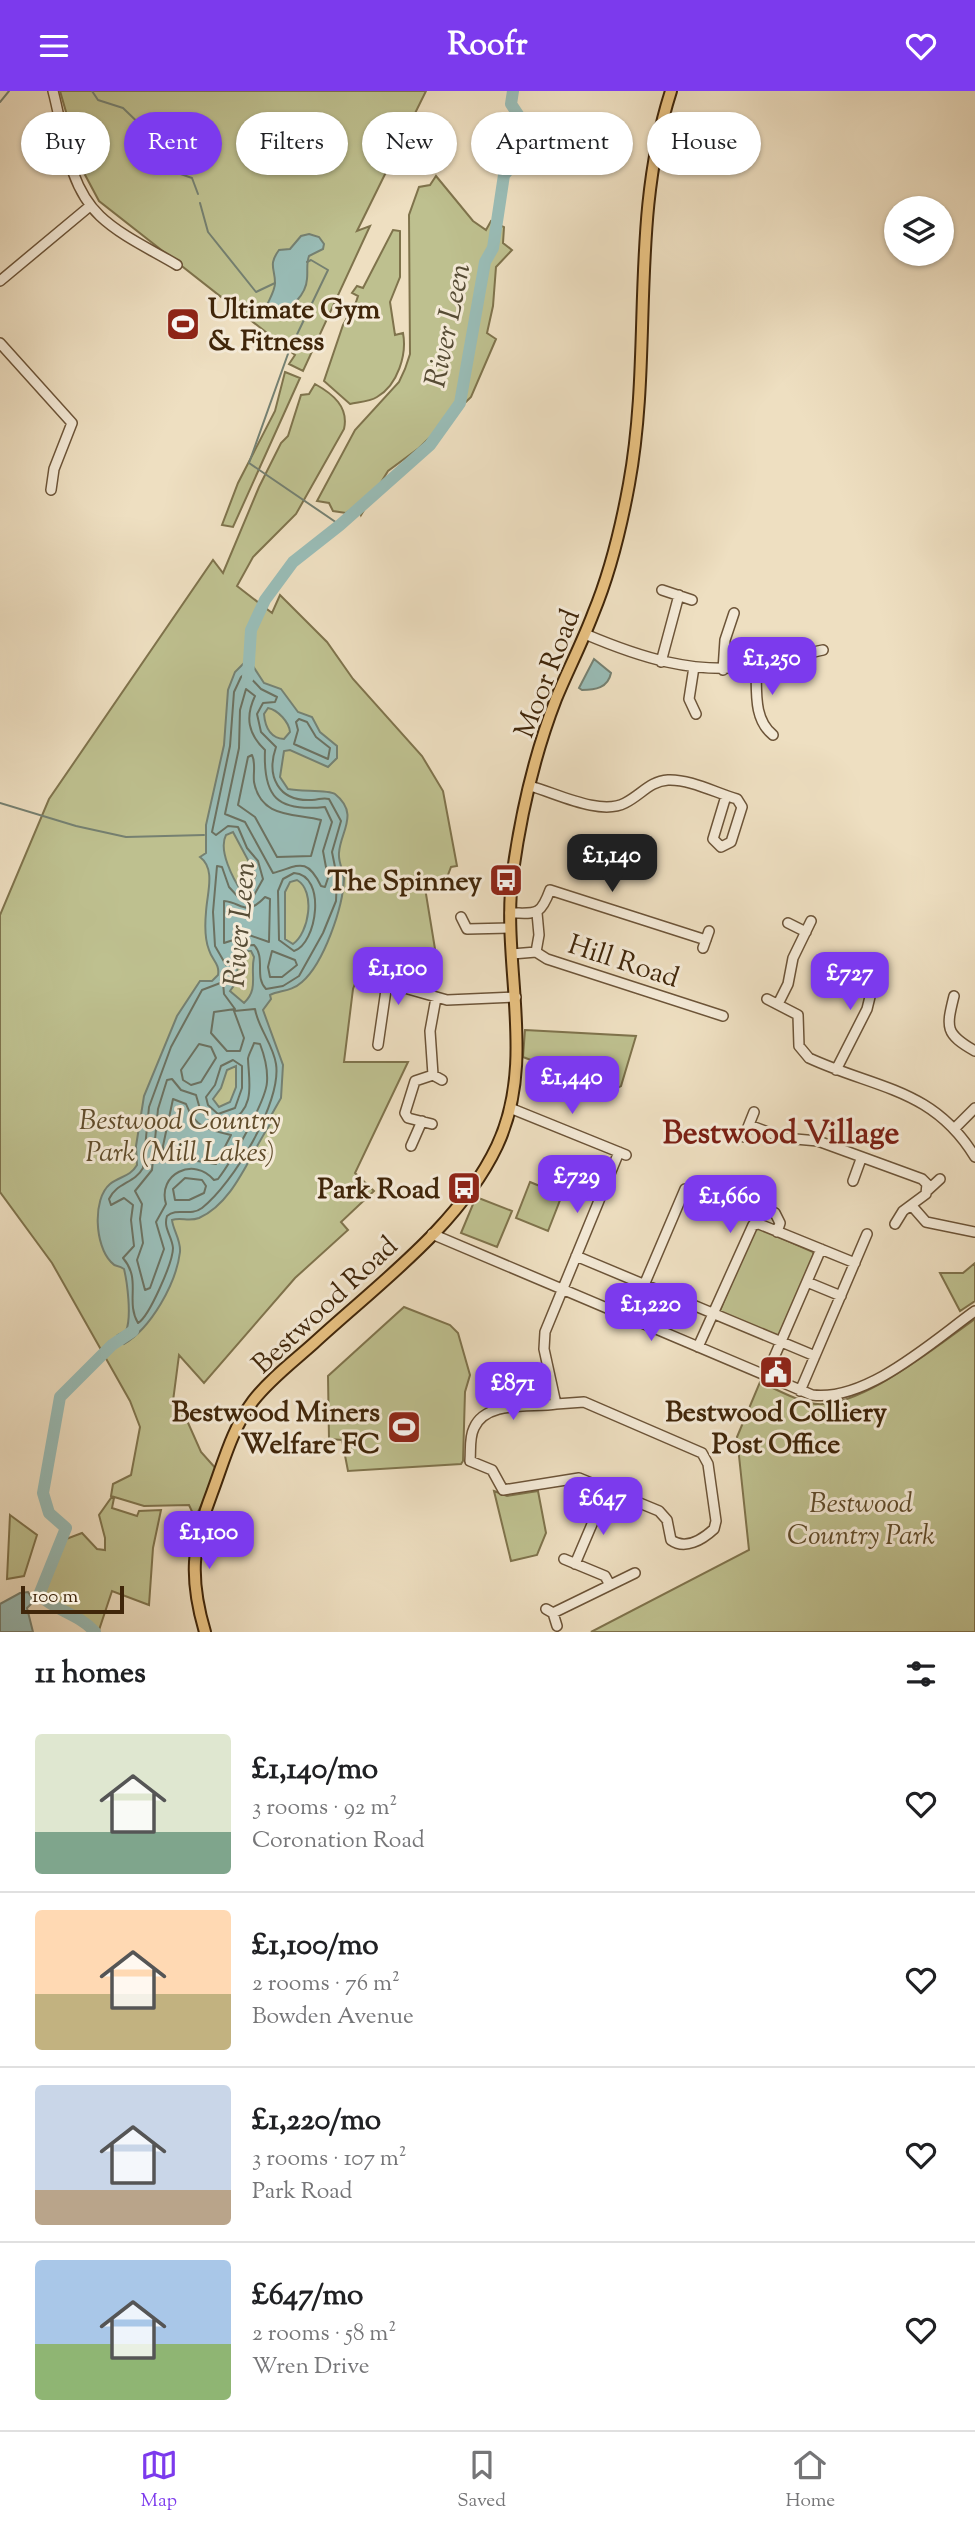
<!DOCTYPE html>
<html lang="en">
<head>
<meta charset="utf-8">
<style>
  :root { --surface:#fff; --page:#f2f2f2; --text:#202124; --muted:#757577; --line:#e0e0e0; --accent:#7c3aed }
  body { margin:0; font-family:"Sorts Mill Goudy",serif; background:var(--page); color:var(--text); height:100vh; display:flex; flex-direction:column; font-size:26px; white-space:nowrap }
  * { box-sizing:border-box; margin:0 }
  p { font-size:23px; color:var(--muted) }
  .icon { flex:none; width:38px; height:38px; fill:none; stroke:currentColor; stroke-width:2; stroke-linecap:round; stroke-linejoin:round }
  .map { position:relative; height:1541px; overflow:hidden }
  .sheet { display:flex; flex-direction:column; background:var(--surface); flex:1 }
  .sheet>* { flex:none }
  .hud { position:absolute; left:21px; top:21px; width:934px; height:63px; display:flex; gap:14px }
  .fabs { position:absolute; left:884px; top:105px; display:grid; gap:14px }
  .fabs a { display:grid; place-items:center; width:70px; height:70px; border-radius:50%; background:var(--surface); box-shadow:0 2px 5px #0004; font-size:35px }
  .scale { position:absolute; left:21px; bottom:18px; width:103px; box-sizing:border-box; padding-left:7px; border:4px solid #40260a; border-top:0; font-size:19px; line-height:24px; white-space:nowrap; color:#40260a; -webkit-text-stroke:5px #f4ead7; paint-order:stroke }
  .price { position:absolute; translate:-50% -60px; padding:0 16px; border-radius:14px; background:var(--accent); color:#fff; font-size:23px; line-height:46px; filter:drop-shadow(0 2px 4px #0008) }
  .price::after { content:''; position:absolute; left:50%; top:42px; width:21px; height:16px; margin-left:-10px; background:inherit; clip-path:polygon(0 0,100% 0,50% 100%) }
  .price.current { background:#222; color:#fff }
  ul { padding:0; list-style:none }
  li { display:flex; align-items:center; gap:21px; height:175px; padding:0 35px }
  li+li { border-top:2px solid var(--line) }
  li span { display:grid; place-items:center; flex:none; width:196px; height:140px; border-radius:7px; color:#555 }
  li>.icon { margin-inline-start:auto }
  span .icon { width:84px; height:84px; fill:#fffc; stroke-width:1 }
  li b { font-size:30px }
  h2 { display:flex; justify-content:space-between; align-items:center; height:84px; padding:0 35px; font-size:30px }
  .tag { padding:0 24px; border-radius:32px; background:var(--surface); box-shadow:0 2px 5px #0004; font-size:24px; line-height:63px }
  .tag.current { background:var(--accent); color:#fff }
  header { display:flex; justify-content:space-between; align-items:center; height:91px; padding:0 35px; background:var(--accent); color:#fff; font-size:32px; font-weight:700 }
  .dock { display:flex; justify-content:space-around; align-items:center; height:98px; border-top:2px solid var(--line); background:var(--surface); font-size:19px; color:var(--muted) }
  .dock a { display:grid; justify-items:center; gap:4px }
  .dock .current { color:var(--accent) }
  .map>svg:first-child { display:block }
  .green { fill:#bec08f; stroke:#7f734c; stroke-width:2 }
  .water { fill:#99bcb6; stroke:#758071; stroke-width:2; fill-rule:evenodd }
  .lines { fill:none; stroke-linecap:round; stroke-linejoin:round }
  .shore { stroke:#6c7160; stroke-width:2 }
  .stream { stroke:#758071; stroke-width:2 }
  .river { stroke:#99bcb6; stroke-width:12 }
  .minor-casing { stroke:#6c5438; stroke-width:12 }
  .major-casing { stroke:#40260a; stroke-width:14 }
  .minor { stroke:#f4ead7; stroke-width:9 }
  .major { stroke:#e7c080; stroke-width:10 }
  .labels { text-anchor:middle; stroke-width:6; stroke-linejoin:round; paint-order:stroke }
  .poi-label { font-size:28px; font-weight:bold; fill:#40260a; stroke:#f4ead7; text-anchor:end }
  .street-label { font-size:28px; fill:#40260a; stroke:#f4ead7 }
  .park-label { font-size:28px; font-style:italic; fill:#604c2b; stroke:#f4ead7 }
  .water-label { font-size:30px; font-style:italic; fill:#564c35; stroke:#f4ead7 }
  .quarter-label { font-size:32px; font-weight:bold; fill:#7a1f14; stroke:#f4ead7 }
</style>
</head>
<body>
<header><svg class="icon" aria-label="menu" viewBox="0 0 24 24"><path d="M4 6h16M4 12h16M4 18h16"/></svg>Roofr<svg class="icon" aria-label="heart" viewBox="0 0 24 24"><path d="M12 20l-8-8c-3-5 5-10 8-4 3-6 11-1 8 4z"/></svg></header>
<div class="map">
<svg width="975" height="1541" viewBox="0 0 975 1541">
  <rect width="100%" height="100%" fill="#eedfc1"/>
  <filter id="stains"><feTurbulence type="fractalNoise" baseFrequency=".00286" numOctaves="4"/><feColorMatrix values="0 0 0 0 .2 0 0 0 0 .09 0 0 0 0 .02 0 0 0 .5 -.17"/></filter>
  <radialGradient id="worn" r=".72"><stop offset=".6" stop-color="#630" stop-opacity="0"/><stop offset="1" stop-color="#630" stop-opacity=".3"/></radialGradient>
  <path class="green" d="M60,0H426L357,140L370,135L303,280L289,273L295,264L99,110L83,80Z
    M436,85L473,130L486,139L491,130L504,136L503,152L512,159L496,176L493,215L487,242L496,248L471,306L419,357L388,380L361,424L358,414L346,422L333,420L329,412L317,410L355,339L399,291L405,278L410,263L409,124L419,96L430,94Z
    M393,139L400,140V186L390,211L395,244L403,242C407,263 398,294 377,306C369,311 359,311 350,313L324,290L343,234L356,211L358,205L352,202L357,195L363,197Z
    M285,281L300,287L233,436L222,434L238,392L275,320Z
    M315,293C333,303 349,316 344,338L296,423L253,466L237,495L272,522L280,504L327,551L353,588L422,665L443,700L457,775L451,776L443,797H425L436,864L368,858L353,898L344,971H408L355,1082L374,1100L341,1131L348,1139L295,1187L204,1292L179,1264L173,1310L181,1316L201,1361L218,1380L195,1427L189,1414L144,1415L111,1405L113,1393L131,1384L140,1336L130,1310L52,1172L0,1101V824L49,708L213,469L223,482L259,396L281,352L288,345L301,304L309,303Z
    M525,939L636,945L621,995L612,1000L523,966Z
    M530,1091L562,1104L548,1140L516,1127Z
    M476,1106L512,1120L497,1156L461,1142Z
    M758,1137L813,1161L814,1166L780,1246L719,1222L753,1139Z
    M975,1172V1210L960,1220L940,1182H963Z
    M404,1216L450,1234L458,1242L470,1284L465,1301L463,1370L461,1373L348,1380L342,1349L329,1348L328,1285Z
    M975,1228V1541H591L749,1459L737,1346L760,1291C776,1298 793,1308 810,1312C855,1323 939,1253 975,1228Z
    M494,1400L507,1405L538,1400L546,1442L537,1464L511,1470Z
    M111,1407H114L112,1417L137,1425L139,1420L161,1419L153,1457L149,1514L112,1500L99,1539C85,1528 48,1517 42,1503L66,1448L82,1442L97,1458L105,1459V1447L99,1424Z
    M10,1424L37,1444L24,1485L7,1488Z"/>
  <path class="water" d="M309,143L319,146L324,153L323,158L309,165C306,173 308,180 307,188C306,205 290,217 277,226L271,225L267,214C270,207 275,199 275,192C275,177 268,174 279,159L290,158L301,145Z
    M594,568L611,582C608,597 595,599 582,599L579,597Z
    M245,571L251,572L264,592L281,598L298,621L312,626L320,641L337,655V667L328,676L290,659L284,660L280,686L288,698C301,701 328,698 335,703C360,723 340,741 339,762C338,772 344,780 344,788C343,816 324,872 302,891C291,901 280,899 270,904L271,908L263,919L283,974L281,1007L268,1030L271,1032C250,1062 235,1111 199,1127C189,1131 181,1126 172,1129C173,1139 181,1149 180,1161C176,1193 151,1237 124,1253L118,1244L126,1240C132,1226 127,1190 124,1178C117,1173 116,1177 111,1171C95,1155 92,1108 110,1093C120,1085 130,1086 137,1074L136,1055L144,1005L177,925L200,890H212L218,884C220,873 212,869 209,859C205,849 205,832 206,821C207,802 216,778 200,766L206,762V734L224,654L228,599L235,581ZM268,617C278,619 289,631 290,641L284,648C269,647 265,635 264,623ZM233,741L256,784L248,801H242C233,788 218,759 226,744ZM297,789C316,800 309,842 293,853L285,848V801L290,791ZM245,860H251L254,866C250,884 259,898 244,912L230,900L235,893L240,863ZM236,975V996L230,1011L219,1016L213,1008L221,997L227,979Z
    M20,1502L28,1501L34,1510L27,1517L33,1541H0V1513Z"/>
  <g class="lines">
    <path class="shore" d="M246,582L261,598L277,606L275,611L263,612L257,623L261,641L276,656C266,685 278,711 312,709C319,709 322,706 329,708L341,730L332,761L337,786L336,810L323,842L299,885L283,895L266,898C254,886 266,867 254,854L238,855L231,874H226L215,855L213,821L217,775L222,776L229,796L240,808L253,806L263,788L258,770L247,757L238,736L228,735L216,744L212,741L230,655L234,601L241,586Z
      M246,598L255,605C245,626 248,643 265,659C263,706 277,721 325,716L332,731L323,760L328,787L325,796L321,795C306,764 297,776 273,782L245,731L225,723L239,657L240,619Z
      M299,628L307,631L316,646L330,657L328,668L294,653L298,639L296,631Z
      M252,664C256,672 253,682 254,691C261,728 295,722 321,729L311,765L277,766L255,726L238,714L248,666Z
      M294,782C327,784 317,853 294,860L279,849L278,800L283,788Z
      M265,806L270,808L269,851L249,844L224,852V810C242,811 245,827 265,806Z
      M272,860L295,869L297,874L282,886H270L268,876Z
      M223,891L224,903L235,918L214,921L211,942L227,960H240L244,947L234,920L255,918C258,937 273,953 276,973C282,1011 233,1093 202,1117C190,1126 177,1116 167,1125C163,1137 172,1145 173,1157C173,1171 149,1226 138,1232C125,1210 142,1189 123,1167L134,1155L131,1129L133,1114L124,1107L111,1114L109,1108C116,1092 135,1092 143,1077L149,1016L171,956L202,899Z
      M254,952L260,953C265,966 268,977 267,991C266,1010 231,1071 218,1088L214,1089C194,1065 157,1083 166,1113L156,1131L164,1158L150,1197L145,1199L137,1169L143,1152L140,1128L142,1113L135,1100L152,1079L158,1018L167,989L172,988L181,999L196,1004L200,1018L210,1029L229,1031C256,1017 249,992 248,968C248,964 253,956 254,952Z
      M199,953L211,956L216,967L201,991L191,994L183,989L181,979Z
      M233,969L242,975V997L235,1017L218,1023L208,1014L206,1006L215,994L221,975Z
      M173,1008L186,1013C195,1037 209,1039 231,1044L216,1073L185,1068L165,1071L163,1055Z
      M185,1087L202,1089L206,1095L204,1102L189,1109H175L173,1098Z"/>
    <path class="stream" d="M92,0L98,9L123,17L151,44
      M0,11L9,0
      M158,57L175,81L192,87L198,103
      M200,112L208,141L256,201L275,192
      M307,171L311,169L328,179L289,260L249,372L340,434
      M0,712L76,735L126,746L204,744"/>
    <path class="river" d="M248,586L251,539L265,509L293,471L340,434L430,354L460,312L485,171L493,157L504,84L523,62L514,45L519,25L511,13L513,0
      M95,1541C79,1523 56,1520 39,1504L66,1437L49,1422L43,1402L60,1306L112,1254L133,1240"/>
    <g class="minor-casing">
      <path id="minor" d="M53,0C64,41 67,94 100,125C121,145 152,159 177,174
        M0,190L90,115
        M0,252L72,332L54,378L51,399
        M662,499L692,509
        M585,543C639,566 694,584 754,575C777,572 800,564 823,559
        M661,571L679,504
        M756,575C757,600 753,628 773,644
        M694,576L689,608L696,623
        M723,579L725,549L734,522
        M530,695C556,702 600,725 625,712C641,704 650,690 668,689C690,688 716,702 737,708L742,716L731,751L721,756L713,748L726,705
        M510,822C536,822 540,826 550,799L706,849
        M461,826L467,838L510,837
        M788,832L806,841
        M703,857L709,840
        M536,861L539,844L537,822
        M512,863L536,861L547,868L723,925
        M375,890L387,892
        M954,905C946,937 945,943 975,960
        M767,908L798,924L799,955L809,967C876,998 933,997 975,1066
        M778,913L788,893L793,867L811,830
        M378,954L387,892L447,909L516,906
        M836,979L867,918L879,869
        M433,984L430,940L436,907
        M510,1017L626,1064
        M432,1033L408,1027L405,1022L415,990L433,984L442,989
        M749,1034L784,1047L818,1050L922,1088L927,1093L926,1103L903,1120L895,1133
        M955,1037L975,1017
        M744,1046L754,1021
        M411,1055L422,1030
        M853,1090L861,1068
        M711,1099L775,1122L780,1132L777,1141
        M928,1099L940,1088
        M912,1115L926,1131L975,1141
        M432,1143L812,1304C867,1311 933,1250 975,1220
        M576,1165L815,1265
        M807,1191L841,1205
        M630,1227L685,1098
        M698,1256L753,1134L759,1133L855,1172
        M766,1285L821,1158
        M800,1300L867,1143
        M556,1313L584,1311L702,1362L708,1373L716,1430L714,1438C702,1449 685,1459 671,1449L667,1429L659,1420L579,1387L503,1399L492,1379L470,1370C471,1359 469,1347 474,1337C486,1309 531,1317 556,1313L544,1258L545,1241L619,1061
        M564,1468L605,1485L610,1494
        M575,1473L607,1398
        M546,1518L553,1522L557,1535
        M553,1522L635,1482"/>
    </g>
    <g class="major-casing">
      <path id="major" d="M205,1541C189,1487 192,1454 212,1402C224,1370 232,1338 253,1310C270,1288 294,1270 314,1252C378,1193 459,1135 497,1055C538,968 500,871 513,780C521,723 535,662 556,608C568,579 582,552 593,523C610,482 621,437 629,393C653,262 629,130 671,0"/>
    </g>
    <use href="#minor" class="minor"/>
    <use href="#major" class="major"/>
  </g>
  <defs>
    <g id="stadium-square" transform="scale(1.75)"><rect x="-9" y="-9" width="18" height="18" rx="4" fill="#8f2418" stroke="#f4ead7"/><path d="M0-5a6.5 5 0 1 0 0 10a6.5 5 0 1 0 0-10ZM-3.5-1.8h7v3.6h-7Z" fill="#fff"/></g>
    <g id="bus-square" transform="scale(1.75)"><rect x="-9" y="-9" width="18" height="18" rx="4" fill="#8f2418" stroke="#f4ead7"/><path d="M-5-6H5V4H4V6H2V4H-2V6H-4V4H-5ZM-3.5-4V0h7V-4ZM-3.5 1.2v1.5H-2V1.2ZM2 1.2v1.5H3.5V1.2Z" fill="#fff"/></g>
    <g id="civic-square" transform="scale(1.75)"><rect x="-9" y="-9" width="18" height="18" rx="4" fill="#8f2418" stroke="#f4ead7"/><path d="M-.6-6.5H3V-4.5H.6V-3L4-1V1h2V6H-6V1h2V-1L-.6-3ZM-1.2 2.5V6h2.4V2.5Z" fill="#fff"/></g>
  </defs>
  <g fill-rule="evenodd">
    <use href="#stadium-square" x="183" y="233"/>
    <use href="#bus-square" x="506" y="789"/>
    <use href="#bus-square" x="464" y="1097"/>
    <use href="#civic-square" x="776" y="1281"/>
    <use href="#stadium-square" x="404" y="1336"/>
  </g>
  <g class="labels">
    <g class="poi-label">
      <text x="208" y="227" text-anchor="start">Ultimate Gym<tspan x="208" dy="32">&amp; Fitness</tspan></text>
      <text x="482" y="799">The Spinney</text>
      <text x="440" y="1107">Park Road</text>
      <text x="380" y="1330">Bestwood Miners<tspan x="380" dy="32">Welfare FC</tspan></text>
      <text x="776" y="1330" text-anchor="middle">Bestwood Colliery<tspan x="776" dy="32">Post Office</tspan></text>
    </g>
    <g class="street-label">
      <text transform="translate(546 582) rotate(-69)" y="10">Moor Road</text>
      <text transform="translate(624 869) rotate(18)" y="10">Hill Road</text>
      <text transform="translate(324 1213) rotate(-43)" y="10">Bestwood Road</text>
    </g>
    <g class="park-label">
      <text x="180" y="1038">Bestwood Country<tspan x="180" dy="32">Park (Mill Lakes)</tspan></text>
      <text x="861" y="1421">Bestwood<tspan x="861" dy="32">Country Park</tspan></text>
    </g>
    <g class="water-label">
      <text transform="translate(447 234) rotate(-78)" y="10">River Leen</text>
      <text transform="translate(239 833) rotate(-85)" y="10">River Leen</text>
    </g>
    <g class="quarter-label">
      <text x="781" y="1052">Bestwood Village</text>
    </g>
  </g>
  <rect width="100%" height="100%" filter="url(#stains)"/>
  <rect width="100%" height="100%" fill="url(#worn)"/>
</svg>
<div class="fabs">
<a><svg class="icon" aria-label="layers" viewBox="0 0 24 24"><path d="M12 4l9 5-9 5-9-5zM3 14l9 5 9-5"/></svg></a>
</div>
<div class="scale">100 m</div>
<b class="price" style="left:772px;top:606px">£1,250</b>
<b class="price current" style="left:612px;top:803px">£1,140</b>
<b class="price" style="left:398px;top:916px">£1,100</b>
<b class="price" style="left:850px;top:921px">£727</b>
<b class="price" style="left:572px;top:1025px">£1,440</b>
<b class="price" style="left:577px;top:1124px">£729</b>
<b class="price" style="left:730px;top:1144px">£1,660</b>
<b class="price" style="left:651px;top:1252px">£1,220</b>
<b class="price" style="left:513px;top:1331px">£871</b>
<b class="price" style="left:603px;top:1446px">£647</b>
<b class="price" style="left:209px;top:1480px">£1,100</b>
<div class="hud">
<a class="tag">Buy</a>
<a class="tag current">Rent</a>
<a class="tag">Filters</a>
<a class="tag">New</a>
<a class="tag">Apartment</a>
<a class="tag">House</a>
</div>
</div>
<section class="sheet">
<h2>11 homes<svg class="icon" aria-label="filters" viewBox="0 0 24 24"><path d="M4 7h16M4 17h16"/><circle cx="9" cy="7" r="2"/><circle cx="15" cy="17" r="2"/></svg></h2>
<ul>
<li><span style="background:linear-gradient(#dfe7d0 70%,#7fa58c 0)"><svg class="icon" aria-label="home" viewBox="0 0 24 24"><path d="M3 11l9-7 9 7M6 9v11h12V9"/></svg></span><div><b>£1,140/mo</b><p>3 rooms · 92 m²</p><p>Coronation Road</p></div><svg class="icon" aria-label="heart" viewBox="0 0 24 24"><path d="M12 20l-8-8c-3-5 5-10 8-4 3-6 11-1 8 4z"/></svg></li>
<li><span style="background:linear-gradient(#ffd9b3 60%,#c2b280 0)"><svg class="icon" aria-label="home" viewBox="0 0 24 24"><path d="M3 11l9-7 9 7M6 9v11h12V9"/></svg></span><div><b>£1,100/mo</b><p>2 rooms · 76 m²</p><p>Bowden Avenue</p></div><svg class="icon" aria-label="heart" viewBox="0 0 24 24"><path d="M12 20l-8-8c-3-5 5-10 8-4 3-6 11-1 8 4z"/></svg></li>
<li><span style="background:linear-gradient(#c9d6e8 75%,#b9a48a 0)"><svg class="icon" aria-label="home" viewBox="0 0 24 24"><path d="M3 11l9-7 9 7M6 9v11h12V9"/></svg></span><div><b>£1,220/mo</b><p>3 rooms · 107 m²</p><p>Park Road</p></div><svg class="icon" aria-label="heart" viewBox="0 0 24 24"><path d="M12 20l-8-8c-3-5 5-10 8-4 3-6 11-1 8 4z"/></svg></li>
<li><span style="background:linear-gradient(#a9c7e8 60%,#8fb573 0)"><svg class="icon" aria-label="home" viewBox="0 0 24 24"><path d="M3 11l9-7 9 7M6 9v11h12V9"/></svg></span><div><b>£647/mo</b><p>2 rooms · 58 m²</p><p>Wren Drive</p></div><svg class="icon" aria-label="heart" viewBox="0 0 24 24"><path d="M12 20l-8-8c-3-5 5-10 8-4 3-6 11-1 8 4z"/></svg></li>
</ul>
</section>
<nav class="dock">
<a class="current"><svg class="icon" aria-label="map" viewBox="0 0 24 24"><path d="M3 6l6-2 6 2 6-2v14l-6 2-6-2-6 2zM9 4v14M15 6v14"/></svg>Map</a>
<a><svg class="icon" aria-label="saved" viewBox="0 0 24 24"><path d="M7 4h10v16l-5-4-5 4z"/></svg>Saved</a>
<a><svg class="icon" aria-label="home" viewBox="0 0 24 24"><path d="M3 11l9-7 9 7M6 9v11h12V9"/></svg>Home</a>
</nav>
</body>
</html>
